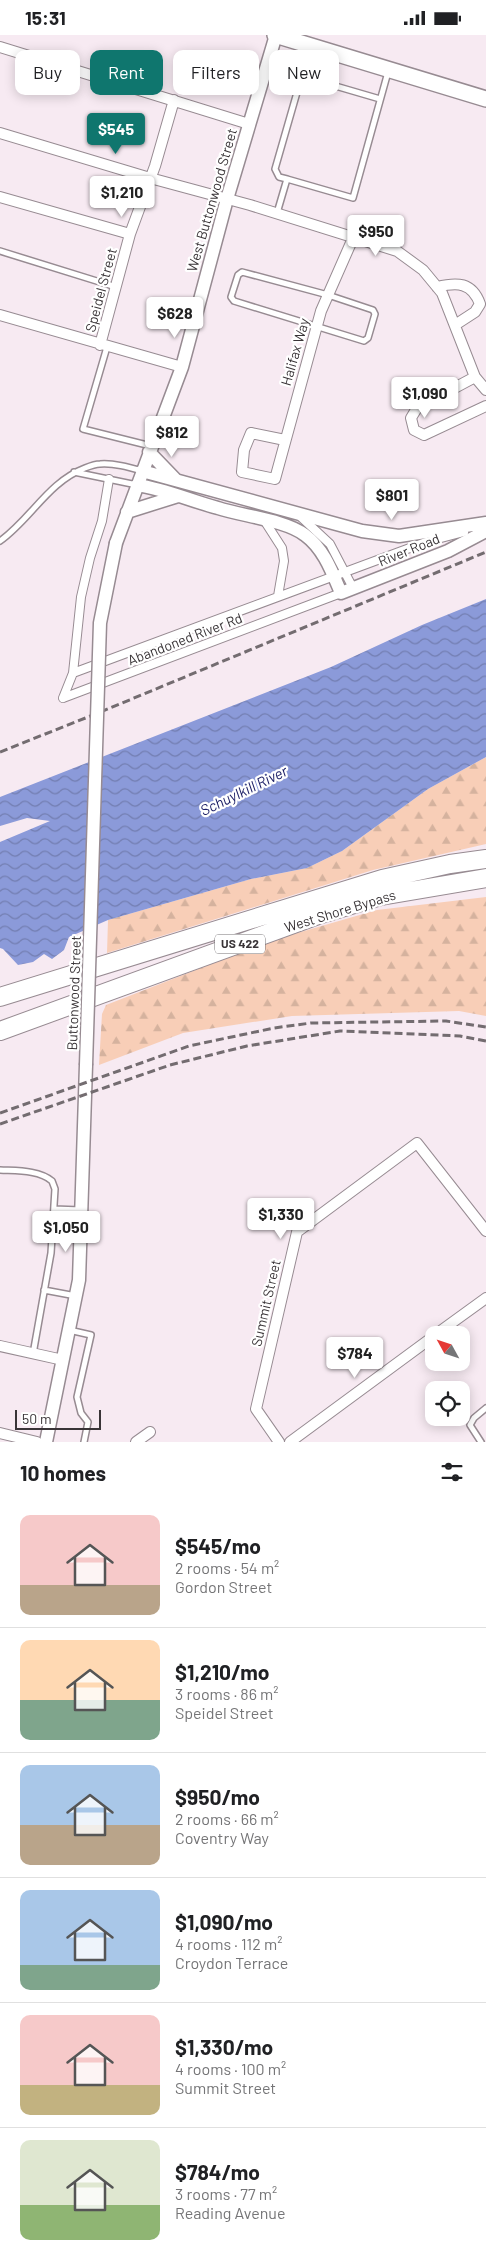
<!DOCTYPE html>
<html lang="en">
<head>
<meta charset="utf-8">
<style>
  :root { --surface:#fff; --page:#f2f2f2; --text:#202124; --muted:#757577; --line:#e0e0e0; --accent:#0f766e }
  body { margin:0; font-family:Barlow,sans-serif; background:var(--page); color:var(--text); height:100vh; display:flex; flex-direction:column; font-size:19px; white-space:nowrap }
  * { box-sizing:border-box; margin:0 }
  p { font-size:16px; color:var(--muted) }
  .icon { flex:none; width:28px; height:28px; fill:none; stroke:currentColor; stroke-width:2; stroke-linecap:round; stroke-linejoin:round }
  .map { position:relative; height:1407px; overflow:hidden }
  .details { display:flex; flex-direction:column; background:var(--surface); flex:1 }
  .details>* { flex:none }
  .banner { position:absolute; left:15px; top:15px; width:456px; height:45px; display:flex; gap:10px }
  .needle { width:32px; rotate:310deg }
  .buttons { position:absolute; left:425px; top:1291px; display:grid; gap:10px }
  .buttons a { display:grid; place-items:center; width:45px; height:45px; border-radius:10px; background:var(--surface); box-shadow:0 2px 12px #0003; font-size:25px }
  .scale { position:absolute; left:15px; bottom:12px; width:86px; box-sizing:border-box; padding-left:5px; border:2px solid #393437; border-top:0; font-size:14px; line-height:18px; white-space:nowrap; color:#393437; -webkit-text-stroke:4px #fff; paint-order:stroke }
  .price { position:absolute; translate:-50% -42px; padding:0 11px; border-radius:5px; background:#fff; color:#222; font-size:16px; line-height:32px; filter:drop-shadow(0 1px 2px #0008) }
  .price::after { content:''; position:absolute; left:50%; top:30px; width:15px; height:11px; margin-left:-8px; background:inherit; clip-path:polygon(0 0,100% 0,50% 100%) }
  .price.selected { background:var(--accent); color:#fff }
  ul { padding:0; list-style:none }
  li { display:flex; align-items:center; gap:15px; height:125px; padding:0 20px }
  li+li { border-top:1px solid var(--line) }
  li span { display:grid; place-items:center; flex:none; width:140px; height:100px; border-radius:10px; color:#555 }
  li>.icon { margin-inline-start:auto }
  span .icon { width:60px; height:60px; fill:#fffc; stroke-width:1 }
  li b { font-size:21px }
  h2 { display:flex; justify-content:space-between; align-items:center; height:60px; padding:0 20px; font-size:21px }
  .pill { padding:0 18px; border-radius:10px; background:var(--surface); box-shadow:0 2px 12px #0003; font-size:18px; line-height:45px }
  .pill.selected { background:var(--accent); color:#fff }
  .status { display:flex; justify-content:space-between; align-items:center; height:35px; padding:0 25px; background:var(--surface); direction:ltr }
  .status svg { height:14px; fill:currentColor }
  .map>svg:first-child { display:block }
  .forest { fill:url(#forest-firs) }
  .water { fill:url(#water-waves) }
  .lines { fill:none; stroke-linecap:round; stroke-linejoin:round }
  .service-casing { stroke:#978b92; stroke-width:8 }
  .pedestrian-casing { stroke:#978b92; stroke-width:10 }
  .minor-casing { stroke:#978b92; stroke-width:12 }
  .tertiary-casing { stroke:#978b92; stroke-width:15 }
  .primary-casing { stroke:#978b92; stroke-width:18 }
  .motorway-casing { stroke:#978b92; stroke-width:20 }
  .service { stroke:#fff; stroke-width:5 }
  .pedestrian { stroke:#fff; stroke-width:8 }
  .minor { stroke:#fff; stroke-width:10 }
  .tertiary { stroke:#fff; stroke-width:12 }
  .primary { stroke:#fff; stroke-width:15 }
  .motorway { stroke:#fff; stroke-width:18 }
  .rail { stroke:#736c70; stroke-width:3; stroke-dasharray:8 4; stroke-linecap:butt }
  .tertiary-bridge-casing { stroke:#978b92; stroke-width:15; stroke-linecap:butt }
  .tertiary-bridge { stroke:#fff; stroke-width:12 }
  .labels { text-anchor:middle; stroke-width:4.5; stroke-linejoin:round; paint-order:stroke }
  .shield { fill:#fff; stroke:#747173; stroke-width:1 }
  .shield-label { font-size:12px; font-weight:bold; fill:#393437 }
  .street-label { font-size:14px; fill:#393437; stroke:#fff }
  .water-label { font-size:15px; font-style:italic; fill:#1a1d65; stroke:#fff }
</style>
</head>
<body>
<div class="status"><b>15:31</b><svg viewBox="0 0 49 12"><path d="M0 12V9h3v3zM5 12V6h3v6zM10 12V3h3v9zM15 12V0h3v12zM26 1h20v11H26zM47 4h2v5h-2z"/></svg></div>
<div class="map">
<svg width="486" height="1407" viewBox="0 0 486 1407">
  <defs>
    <pattern id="forest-firs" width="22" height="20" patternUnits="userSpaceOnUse" patternTransform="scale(1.25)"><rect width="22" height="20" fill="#f8ceb7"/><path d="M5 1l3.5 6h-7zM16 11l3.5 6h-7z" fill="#d5b29e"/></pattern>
    <pattern id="water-waves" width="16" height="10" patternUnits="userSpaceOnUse" patternTransform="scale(1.25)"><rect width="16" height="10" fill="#8b9ad9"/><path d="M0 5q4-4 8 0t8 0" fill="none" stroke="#737eb1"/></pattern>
  </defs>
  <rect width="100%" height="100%" fill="#f7eaf2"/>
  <path class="forest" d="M486,722V809L373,835L107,918L108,885L251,844L307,833L342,816L428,754Z
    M486,862V981L459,976L292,981L183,998L99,1030L102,979L106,970L273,905L377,875Z"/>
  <path class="water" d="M486,564V722L428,754L342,816L307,833L251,844L108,885L69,902L64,915L52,924L44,919L33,927L18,930L3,914L0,913V807L50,786L27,783L0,791V762L331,632L422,590Z"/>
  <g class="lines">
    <g class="service-casing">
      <path id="service" d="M287,144L279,142L275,134L300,47L308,43L380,64
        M277,178L287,144L353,163L388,37
        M0,216L116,252
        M242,237L328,260L373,275L375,279L368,303L364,306L234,266L231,262L238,240Z
        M107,312L83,394L151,411
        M74,437L137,450
        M0,506C31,484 48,447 85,433C90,431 95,429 100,429C114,428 128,432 142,436
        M0,1135C17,1136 39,1135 52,1146L55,1154L51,1218L33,1319
        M54,1174L81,1175
        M44,1255L76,1261
        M69,1295L91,1300L77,1362L81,1378L88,1387L84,1407
        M481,1407L470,1390L474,1383L486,1373"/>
    </g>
    <g class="pedestrian-casing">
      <path id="pedestrian" d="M301,482L330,509L353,553
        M264,485L282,513L284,526L278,561
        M73,638L426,507L464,497
        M63,663L341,558
        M63,663L73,638L81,562L90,523L102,486L109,444"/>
    </g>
    <g class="minor-casing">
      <path id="minor" d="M0,12L249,89
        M0,98L150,143L250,170L397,216L423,235L442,258L475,342L486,355
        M0,162L130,199
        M437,252C457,247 472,247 480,269L475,277L455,290
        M0,280L182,332
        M100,310L130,199L155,131L174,65
        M475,342L417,373L411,383L414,395L424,400L486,371
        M285,405L251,398L244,415L242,437L275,444L321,276L354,201
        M435,1300L486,1263
        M0,1311L63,1325
        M0,1398L37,1407
        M136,1407L150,1397
        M279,1407L256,1374L297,1197L417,1108L486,1196
        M290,1407L434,1301"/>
    </g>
    <g class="tertiary-casing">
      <path id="tertiary" d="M149,417L175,444
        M142,436L362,496L399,501L486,488
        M137,450C165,454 191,466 218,473C242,481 286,485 305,500C324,514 332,537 341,558L448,516L486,496
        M127,477L178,461
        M116,508L182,332L227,164L276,0
        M46,1407L79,1245L86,1030"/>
    </g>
    <g class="primary-casing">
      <path id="primary" d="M275,0L486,64"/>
    </g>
    <g class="motorway-casing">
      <path id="motorway" d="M0,962L382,844L450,829L486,824
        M0,996L318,880L381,861L486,843"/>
    </g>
    <use href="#service" class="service"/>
    <use href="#pedestrian" class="pedestrian"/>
    <use href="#minor" class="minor"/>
    <use href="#tertiary" class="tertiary"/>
    <use href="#primary" class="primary"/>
    <use href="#motorway" class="motorway"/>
    <path class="rail" d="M0,717L98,678L486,517
      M0,1078L189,1011L274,993L311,988L446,986L486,992
      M0,1089L170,1030L247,1011L340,996L460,1001L486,1006"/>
    <g class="tertiary-bridge-casing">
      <path id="tertiary-bridge" d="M86,1030L100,588L116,508"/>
    </g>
    <use href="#tertiary-bridge" class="tertiary-bridge"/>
  </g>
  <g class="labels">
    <rect class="shield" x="215" y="899.5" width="50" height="19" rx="4"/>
    <g class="shield-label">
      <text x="240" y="913">US 422</text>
    </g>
    <g class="street-label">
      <text transform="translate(212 165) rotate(-74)" y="5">West Buttonwood Street</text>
      <text transform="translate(101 255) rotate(-75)" y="5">Speidel Street</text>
      <text transform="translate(295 317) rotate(-74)" y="5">Halifax Way</text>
      <text transform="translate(409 515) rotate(-22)" y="5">River Road</text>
      <text transform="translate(185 604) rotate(-21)" y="5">Abandoned River Rd</text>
      <text transform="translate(340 876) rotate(-17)" y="5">West Shore Bypass</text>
      <text transform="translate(74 958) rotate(-88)" y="5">Buttonwood Street</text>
      <text transform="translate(266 1268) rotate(-77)" y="5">Summit Street</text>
    </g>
    <g class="water-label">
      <text transform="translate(244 756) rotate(-26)" y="5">Schuylkill River</text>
    </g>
  </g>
</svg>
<div class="buttons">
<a><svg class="needle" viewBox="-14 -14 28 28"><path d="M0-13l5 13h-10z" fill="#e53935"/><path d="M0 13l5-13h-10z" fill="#757577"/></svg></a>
<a><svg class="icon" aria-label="locate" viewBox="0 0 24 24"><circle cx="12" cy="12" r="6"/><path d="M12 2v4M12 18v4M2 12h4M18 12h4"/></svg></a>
</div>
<div class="scale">50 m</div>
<b class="price selected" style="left:116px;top:120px">$545</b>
<b class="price" style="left:122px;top:183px">$1,210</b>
<b class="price" style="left:376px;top:222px">$950</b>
<b class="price" style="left:175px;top:304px">$628</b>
<b class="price" style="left:425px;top:384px">$1,090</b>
<b class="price" style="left:172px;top:423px">$812</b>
<b class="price" style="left:392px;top:486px">$801</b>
<b class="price" style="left:281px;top:1205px">$1,330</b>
<b class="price" style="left:66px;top:1218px">$1,050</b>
<b class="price" style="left:355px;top:1344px">$784</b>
<div class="banner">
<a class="pill">Buy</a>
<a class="pill selected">Rent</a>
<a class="pill">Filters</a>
<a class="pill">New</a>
</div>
</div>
<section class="details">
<h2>10 homes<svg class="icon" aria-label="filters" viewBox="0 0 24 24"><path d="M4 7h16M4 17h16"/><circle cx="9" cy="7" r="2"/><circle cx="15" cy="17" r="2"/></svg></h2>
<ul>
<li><span style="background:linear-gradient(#f6c9c9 70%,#b9a48a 0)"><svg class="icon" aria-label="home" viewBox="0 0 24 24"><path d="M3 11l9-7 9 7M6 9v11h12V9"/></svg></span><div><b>$545/mo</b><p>2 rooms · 54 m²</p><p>Gordon Street</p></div></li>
<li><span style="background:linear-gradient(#ffd9b3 60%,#7fa58c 0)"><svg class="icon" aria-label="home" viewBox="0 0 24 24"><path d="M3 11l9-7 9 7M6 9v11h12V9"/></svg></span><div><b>$1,210/mo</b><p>3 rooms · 86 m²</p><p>Speidel Street</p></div></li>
<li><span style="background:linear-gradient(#a9c7e8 60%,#b9a48a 0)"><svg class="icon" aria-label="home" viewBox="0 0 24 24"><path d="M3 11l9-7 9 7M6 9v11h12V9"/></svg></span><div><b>$950/mo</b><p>2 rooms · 66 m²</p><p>Coventry Way</p></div></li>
<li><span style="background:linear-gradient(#a9c7e8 75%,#7fa58c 0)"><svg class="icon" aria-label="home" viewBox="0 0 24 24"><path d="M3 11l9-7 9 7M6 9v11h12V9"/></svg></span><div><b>$1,090/mo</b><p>4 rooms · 112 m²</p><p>Croydon Terrace</p></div></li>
<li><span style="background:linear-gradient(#f6c9c9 70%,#c2b280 0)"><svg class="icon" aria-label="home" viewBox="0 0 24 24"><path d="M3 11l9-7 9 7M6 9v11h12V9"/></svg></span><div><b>$1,330/mo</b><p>4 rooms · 100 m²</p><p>Summit Street</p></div></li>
<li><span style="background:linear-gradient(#dfe7d0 65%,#8fb573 0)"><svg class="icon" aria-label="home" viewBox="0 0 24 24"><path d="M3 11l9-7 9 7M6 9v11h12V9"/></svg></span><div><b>$784/mo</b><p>3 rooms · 77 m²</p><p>Reading Avenue</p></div></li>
</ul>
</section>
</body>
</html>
